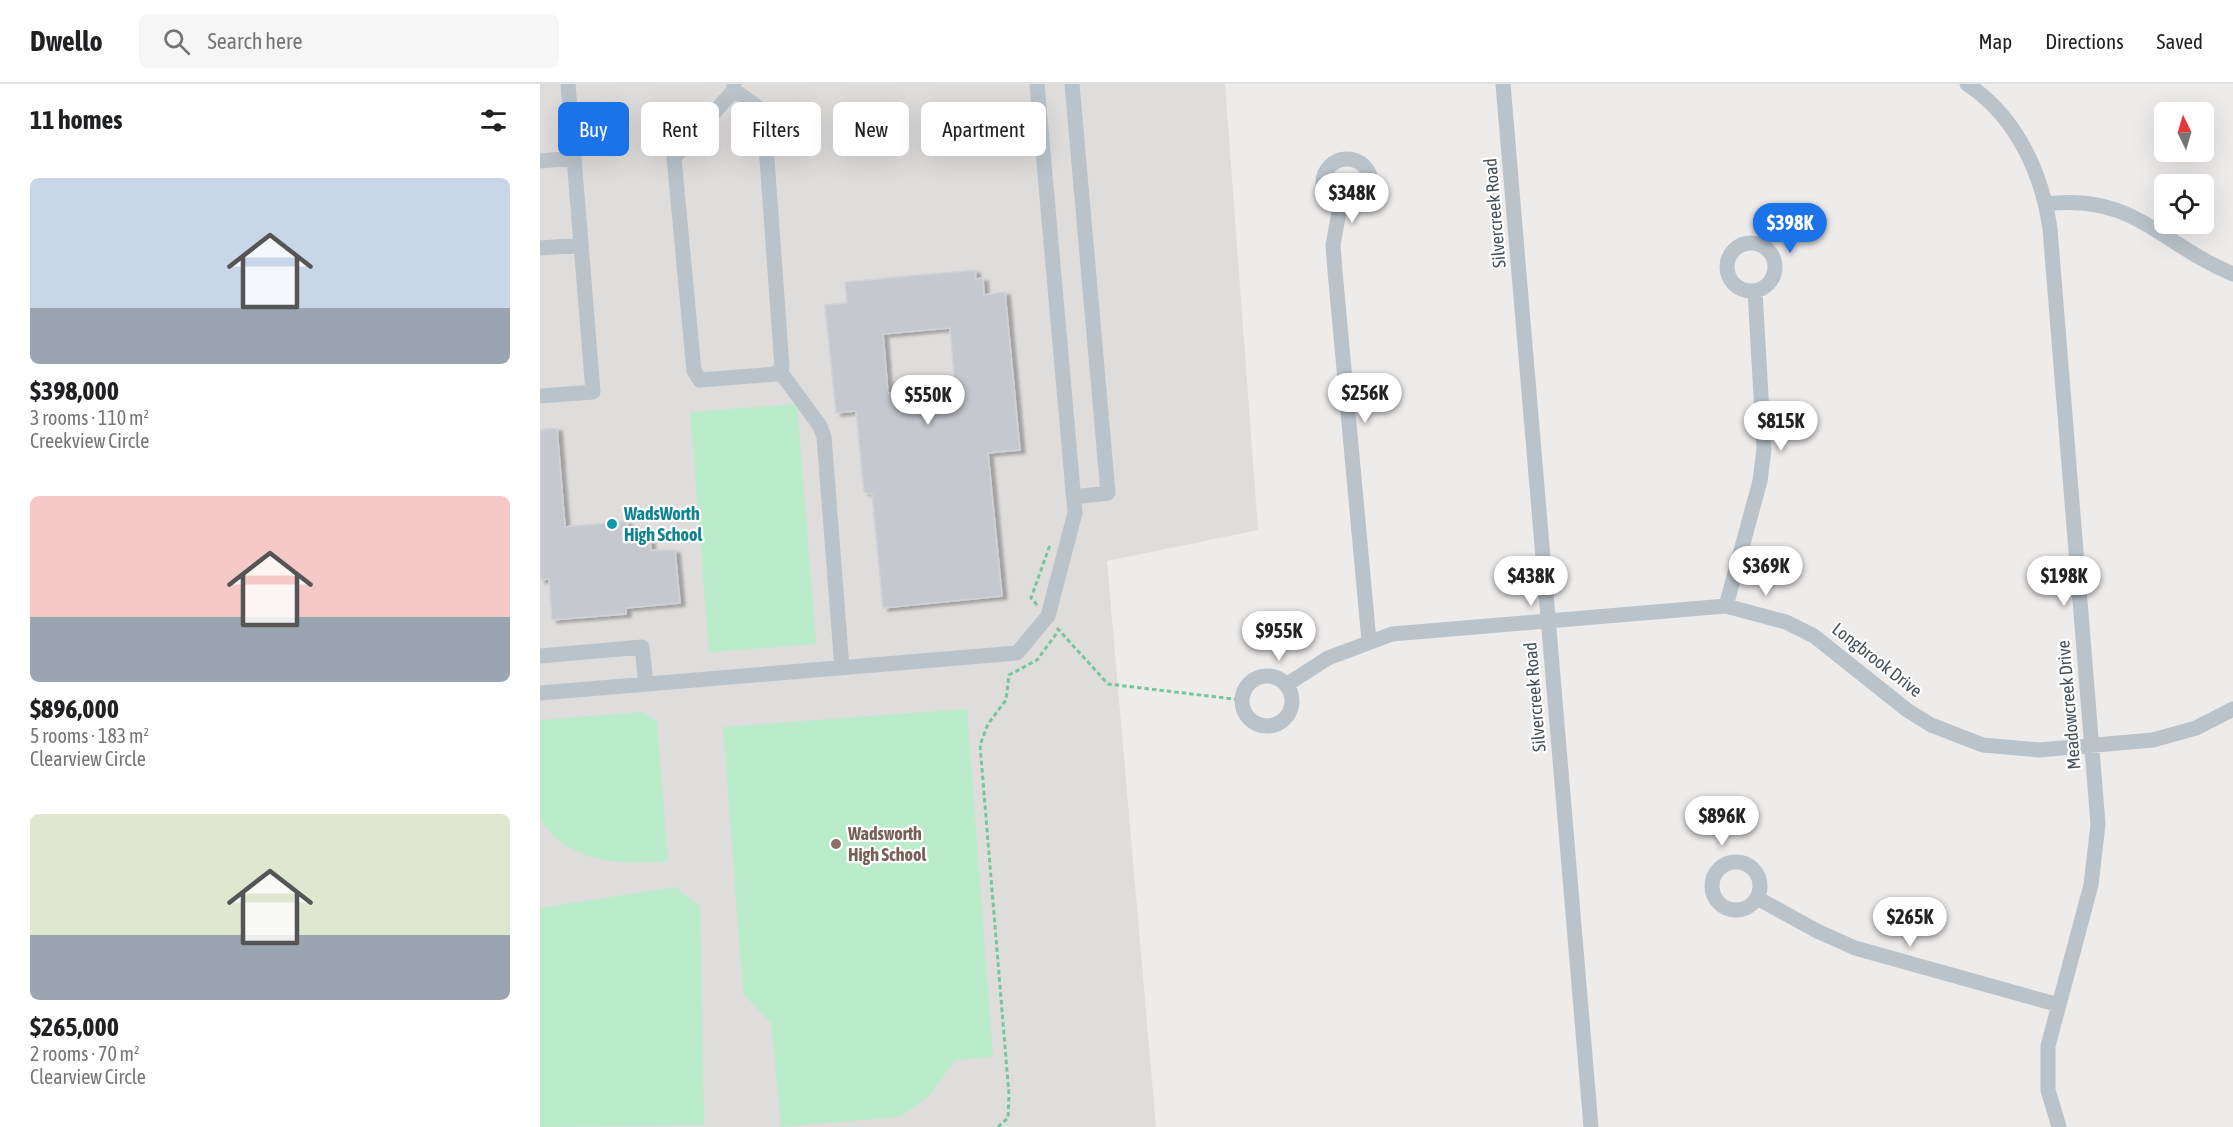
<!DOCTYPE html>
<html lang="en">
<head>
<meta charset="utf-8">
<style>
  :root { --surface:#fff; --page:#f6f6f6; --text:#202124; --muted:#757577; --line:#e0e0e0; --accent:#1a73e8 }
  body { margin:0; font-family:"Asap Condensed",sans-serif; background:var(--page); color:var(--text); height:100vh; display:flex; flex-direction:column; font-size:22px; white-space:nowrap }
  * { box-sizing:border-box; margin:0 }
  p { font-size:20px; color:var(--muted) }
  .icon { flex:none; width:33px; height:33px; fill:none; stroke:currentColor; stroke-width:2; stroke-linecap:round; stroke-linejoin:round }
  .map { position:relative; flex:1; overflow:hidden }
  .details { display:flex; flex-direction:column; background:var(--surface); width:540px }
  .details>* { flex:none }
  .banner { position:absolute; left:18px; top:18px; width:570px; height:54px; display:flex; gap:12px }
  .needle { width:39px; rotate:355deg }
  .controls { position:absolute; left:1614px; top:18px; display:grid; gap:12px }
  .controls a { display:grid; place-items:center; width:60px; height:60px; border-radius:9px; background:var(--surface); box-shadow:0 6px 24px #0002; font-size:30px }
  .price { position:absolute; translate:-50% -51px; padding:0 14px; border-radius:21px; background:#fff; color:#222; font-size:20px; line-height:39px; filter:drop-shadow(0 2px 3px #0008) }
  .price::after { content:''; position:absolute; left:50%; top:36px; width:18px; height:14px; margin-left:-9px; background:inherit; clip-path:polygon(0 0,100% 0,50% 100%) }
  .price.active { background:var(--accent); color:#fff }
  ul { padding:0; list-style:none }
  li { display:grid; align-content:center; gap:12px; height:318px; padding:0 30px }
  li span { display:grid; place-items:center; height:186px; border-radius:9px; color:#555 }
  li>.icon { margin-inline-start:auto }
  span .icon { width:108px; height:108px; fill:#fffc; stroke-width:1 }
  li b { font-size:26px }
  h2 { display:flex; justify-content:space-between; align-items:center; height:72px; padding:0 30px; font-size:26px }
  .chip { padding:0 21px; border-radius:9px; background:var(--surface); box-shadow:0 6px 24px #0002; font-size:21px; line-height:54px }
  .chip.active { background:var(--accent); color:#fff }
  header { display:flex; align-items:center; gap:36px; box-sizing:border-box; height:84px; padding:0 30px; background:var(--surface); border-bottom:2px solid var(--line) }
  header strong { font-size:28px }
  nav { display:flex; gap:33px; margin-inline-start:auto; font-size:21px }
  .search { width:420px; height:54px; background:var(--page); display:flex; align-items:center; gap:15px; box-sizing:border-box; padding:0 21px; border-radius:9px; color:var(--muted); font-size:22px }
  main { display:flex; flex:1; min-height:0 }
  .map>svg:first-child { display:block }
  .education { fill:#dfdcdc }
  .green { fill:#baebcb }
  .building { fill:#c5c8ce; stroke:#cfd2d7; stroke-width:1.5; fill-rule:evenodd; filter:url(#shadow) }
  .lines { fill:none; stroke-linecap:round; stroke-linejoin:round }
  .path { stroke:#74c79b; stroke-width:3; stroke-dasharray:4.5 3; stroke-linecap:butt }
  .minor { stroke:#bac3ca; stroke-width:15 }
  .culture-dot { fill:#0f9aa8; stroke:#fff; stroke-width:2 }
  .education-dot { fill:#8d6e63; stroke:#fff; stroke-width:2 }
  .labels { text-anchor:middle; stroke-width:4.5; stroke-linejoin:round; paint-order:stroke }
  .street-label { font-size:18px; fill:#454f57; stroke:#fff }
  .culture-label { font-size:18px; font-weight:bold; fill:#0d838f; stroke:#fff; text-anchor:start }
  .education-label { font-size:18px; font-weight:bold; fill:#785e54; stroke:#fff; text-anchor:start }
</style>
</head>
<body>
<header>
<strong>Dwello</strong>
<div class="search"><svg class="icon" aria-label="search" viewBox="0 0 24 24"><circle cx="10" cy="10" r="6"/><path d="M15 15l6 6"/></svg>Search here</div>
<nav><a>Map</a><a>Directions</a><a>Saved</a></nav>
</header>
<main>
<section class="details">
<h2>11 homes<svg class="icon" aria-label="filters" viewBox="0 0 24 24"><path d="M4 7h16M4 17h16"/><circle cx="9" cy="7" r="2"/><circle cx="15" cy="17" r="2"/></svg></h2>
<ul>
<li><span style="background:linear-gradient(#c9d6e8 70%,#9aa5b1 0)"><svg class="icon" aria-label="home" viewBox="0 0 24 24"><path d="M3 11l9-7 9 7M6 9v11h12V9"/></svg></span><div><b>$398,000</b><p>3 rooms · 110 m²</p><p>Creekview Circle</p></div></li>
<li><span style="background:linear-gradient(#f6c9c9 65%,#9aa5b1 0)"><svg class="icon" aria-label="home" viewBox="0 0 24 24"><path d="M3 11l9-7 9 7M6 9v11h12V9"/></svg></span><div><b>$896,000</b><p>5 rooms · 183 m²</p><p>Clearview Circle</p></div></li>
<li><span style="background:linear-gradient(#dfe7d0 65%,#9aa5b1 0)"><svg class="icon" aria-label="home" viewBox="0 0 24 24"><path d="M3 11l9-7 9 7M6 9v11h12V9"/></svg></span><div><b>$265,000</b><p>2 rooms · 70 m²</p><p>Clearview Circle</p></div></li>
</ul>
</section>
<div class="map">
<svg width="1693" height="1043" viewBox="0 0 1693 1043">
  <defs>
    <filter id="shadow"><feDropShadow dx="5" dy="3" stdDeviation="1.5" flood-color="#0004"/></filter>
  </defs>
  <rect width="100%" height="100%" fill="#eeebeb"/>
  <path class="education" d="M0,0H685L718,446L567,477L616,1043H0Z"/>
  <path class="green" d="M257,320L276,560L169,568L150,328Z
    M427,625L453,973L415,976L391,1010L360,1033L241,1043L231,939L203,910L183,643Z
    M102,628L117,637L128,777C82,781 28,780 0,735V636Z
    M135,803L160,822L164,1041L0,1043V824Z"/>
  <path class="building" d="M435,186L436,195L443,194L444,211L465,208L480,366L448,369L462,512L343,524L332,410L324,408L316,327L296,329L285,221L307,219L305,198ZM410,244L415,303L348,309L343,250Z
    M17,344L25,443L87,437L89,458L110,455L111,466H135L140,519L86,524V530L12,536L9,495L0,496V346Z"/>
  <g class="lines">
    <path class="path" d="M497,521L491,514L510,461
      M517,544L568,600L702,616
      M458,1043L468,1034L469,1011L440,661L448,640L466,616L469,591L497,576L519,546"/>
    <path class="minor" d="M28,0L34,74
      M194,0V6L134,74L154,287L160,296L236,290L242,283L224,34L219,24L194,6
      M532,0L568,409L534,413
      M963,0L1051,1043
      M1427,0C1476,32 1502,89 1510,145L1558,740L1551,801L1508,962V1006L1519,1043
      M783 99a24 24 0 1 1 48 0a24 24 0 1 1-48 0Z
      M0,77L34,74L53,308L0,312
      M1506,120C1594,109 1620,160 1693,190
      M800,123L793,161L795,187L829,557
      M1187 183a24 24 0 1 1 48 0a24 24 0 1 1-48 0Z
      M0,164L41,161
      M239,286L280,342L284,353L302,584
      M1186,522L1220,397L1224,365L1215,207
      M0,572L102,563L106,600
      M702 617a25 25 0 1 1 50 0a25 25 0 1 1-50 0Z
      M746,601L788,574L852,550L1186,522L1246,538L1274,552L1367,626L1391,641L1443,661L1499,666L1613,656L1656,644L1693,625
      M0,609L477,569L508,532L535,429L497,0
      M1172 802a24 24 0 1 1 48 0a24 24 0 1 1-48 0Z
      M1217,814L1277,847L1315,864L1519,921"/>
  </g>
  <circle class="culture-dot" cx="72" cy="440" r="6"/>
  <circle class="education-dot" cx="296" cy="760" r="6"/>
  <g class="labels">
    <g class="street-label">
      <text transform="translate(955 129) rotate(-95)" y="6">Silvercreek Road</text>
      <text transform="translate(1337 576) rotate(38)" y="6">Longbrook Drive</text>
      <text transform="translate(995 613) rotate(-95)" y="6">Silvercreek Road</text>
      <text transform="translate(1529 621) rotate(-95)" y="6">Meadowcreek Drive</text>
    </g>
    <g class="culture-label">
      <text x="84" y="436">WadsWorth<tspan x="84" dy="21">High School</tspan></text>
    </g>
    <g class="education-label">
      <text x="308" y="756">Wadsworth<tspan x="308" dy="21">High School</tspan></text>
    </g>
  </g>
</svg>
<div class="controls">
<a><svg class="needle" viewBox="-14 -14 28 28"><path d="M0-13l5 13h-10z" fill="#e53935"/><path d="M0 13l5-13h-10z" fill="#757577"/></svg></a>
<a><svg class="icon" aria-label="locate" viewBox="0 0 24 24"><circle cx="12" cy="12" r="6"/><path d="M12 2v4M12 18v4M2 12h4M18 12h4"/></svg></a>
</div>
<b class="price" style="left:812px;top:140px">$348K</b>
<b class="price active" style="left:1250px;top:170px">$398K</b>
<b class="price" style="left:825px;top:340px">$256K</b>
<b class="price" style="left:388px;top:342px">$550K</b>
<b class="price" style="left:1241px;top:368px">$815K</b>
<b class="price" style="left:1226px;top:513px">$369K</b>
<b class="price" style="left:991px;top:523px">$438K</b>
<b class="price" style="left:1524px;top:523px">$198K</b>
<b class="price" style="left:739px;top:578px">$955K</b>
<b class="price" style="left:1182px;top:763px">$896K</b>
<b class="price" style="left:1370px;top:864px">$265K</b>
<div class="banner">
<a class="chip active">Buy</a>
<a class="chip">Rent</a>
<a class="chip">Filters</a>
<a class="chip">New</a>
<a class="chip">Apartment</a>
</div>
</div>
</main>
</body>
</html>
